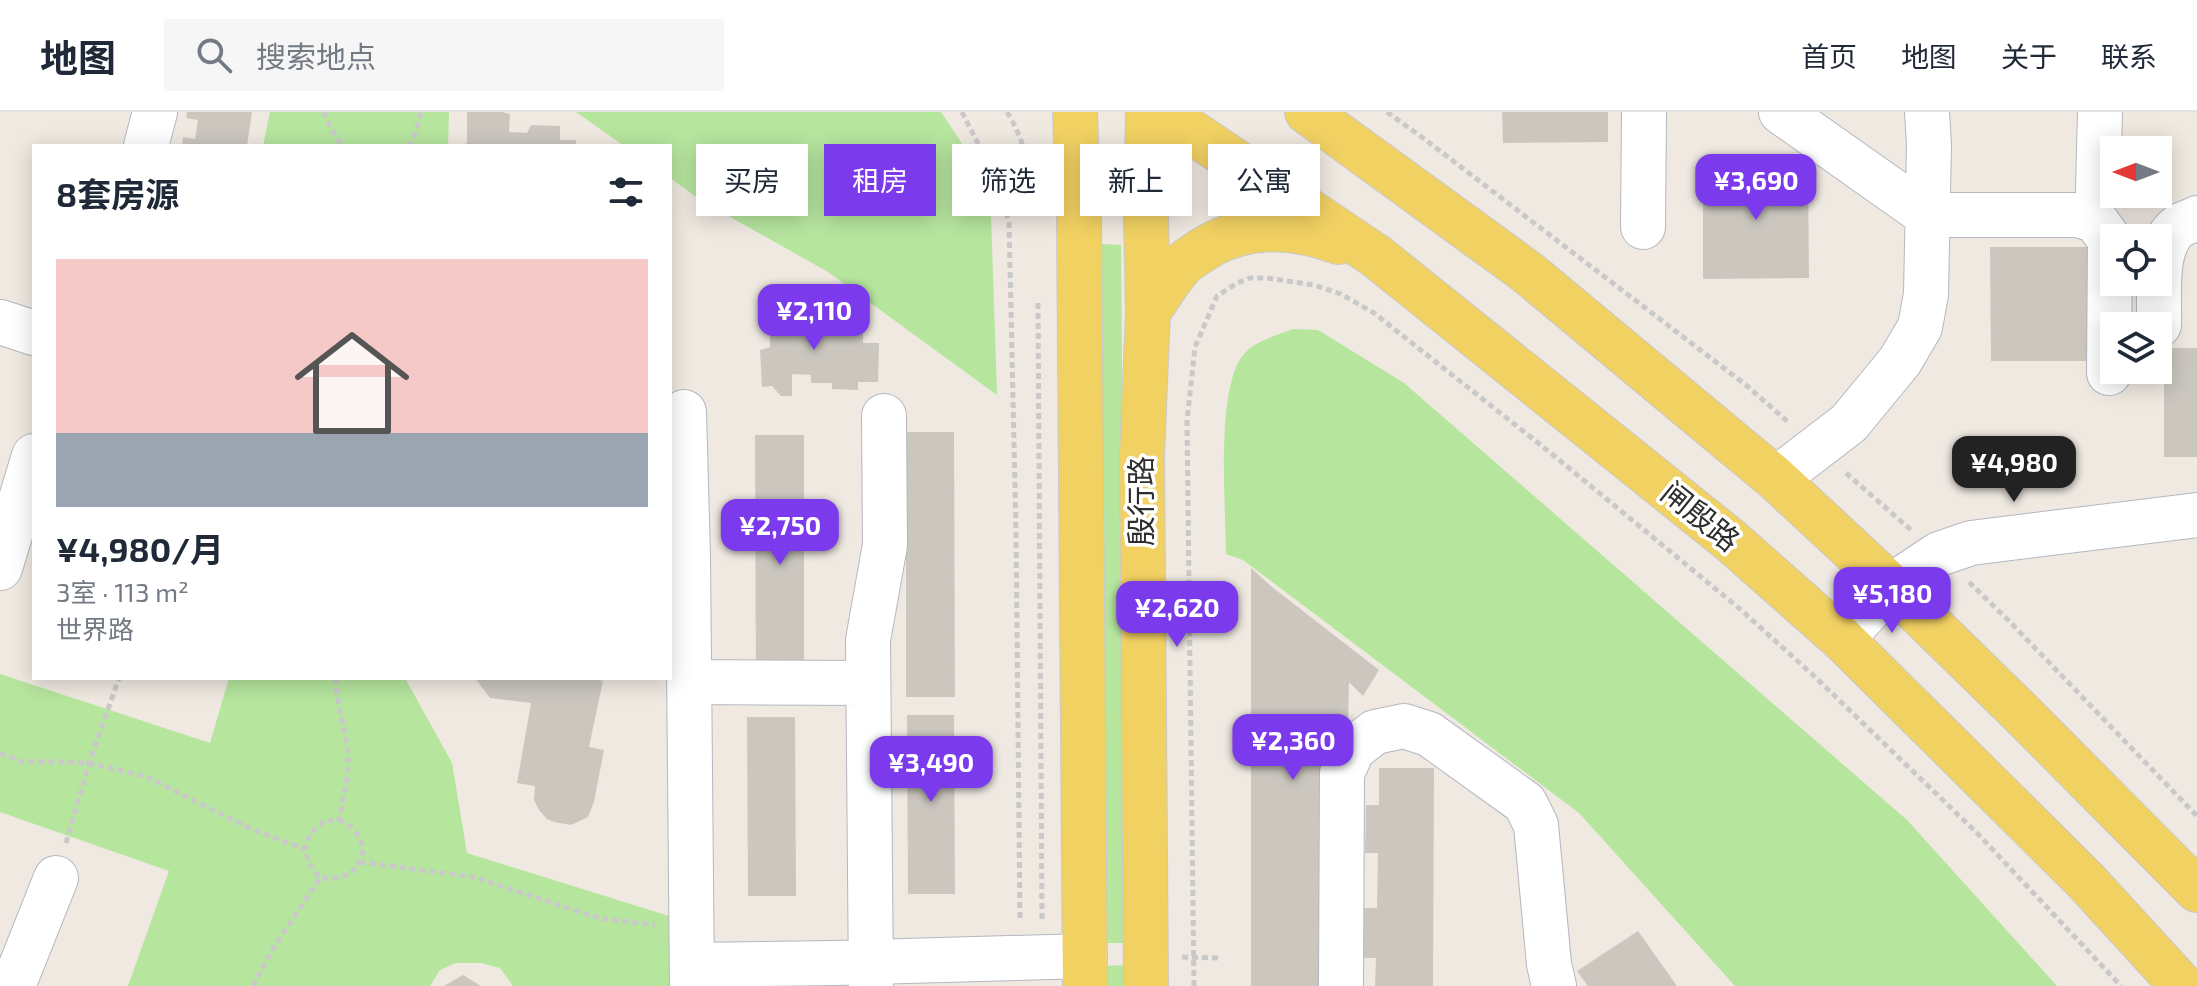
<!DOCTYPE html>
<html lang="zh">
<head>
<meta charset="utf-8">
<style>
  :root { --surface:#fff; --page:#f6f6f7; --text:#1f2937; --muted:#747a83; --line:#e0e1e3; --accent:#7c3aed }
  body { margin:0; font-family:"Exo 2","Noto Sans SC",sans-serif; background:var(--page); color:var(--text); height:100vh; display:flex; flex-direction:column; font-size:30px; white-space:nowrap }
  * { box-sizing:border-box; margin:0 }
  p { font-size:26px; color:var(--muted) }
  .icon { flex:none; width:44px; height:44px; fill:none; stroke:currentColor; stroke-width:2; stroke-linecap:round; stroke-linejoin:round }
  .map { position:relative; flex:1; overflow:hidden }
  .panel { position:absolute; left:32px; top:32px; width:640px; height:536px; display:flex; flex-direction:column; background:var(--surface); border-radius:0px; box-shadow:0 4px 20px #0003 }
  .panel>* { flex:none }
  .banner { position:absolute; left:696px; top:32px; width:760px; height:72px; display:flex; gap:16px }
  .needle { width:52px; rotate:270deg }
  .tools { position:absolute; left:2100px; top:24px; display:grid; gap:16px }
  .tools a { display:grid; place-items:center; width:72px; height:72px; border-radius:0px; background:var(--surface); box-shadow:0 4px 20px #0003; font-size:40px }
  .price { position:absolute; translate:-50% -68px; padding:0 18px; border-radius:16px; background:var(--accent); color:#fff; font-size:26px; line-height:52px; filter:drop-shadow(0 2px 4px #0008) }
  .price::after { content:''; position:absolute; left:50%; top:48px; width:24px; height:18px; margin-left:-12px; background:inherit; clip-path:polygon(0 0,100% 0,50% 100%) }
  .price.active { background:#222; color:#fff }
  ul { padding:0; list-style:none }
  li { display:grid; align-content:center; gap:16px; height:424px; padding:0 24px }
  li span { display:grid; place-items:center; height:248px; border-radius:0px; color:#555 }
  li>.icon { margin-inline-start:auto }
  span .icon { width:144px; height:144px; fill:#fffc; stroke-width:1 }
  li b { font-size:34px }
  h2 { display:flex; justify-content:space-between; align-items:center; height:96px; padding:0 24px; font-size:34px }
  .tag { padding:0 28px; border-radius:0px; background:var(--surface); box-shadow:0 4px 20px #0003; font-size:28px; line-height:72px }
  .tag.active { background:var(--accent); color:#fff }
  header { display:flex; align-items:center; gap:48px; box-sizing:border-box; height:112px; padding:0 40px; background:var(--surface); border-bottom:2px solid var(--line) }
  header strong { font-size:38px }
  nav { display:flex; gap:44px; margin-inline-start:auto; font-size:28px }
  .search { width:560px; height:72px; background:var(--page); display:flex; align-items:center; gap:20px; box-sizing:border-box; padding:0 28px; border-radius:0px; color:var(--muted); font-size:30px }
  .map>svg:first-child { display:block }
  .green { fill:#b6e59e }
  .building { fill:#cbc7bf }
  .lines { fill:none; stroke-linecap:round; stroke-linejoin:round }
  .minor-casing { stroke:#b4b7c1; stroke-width:46 }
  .major-casing { stroke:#c9c9c9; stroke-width:46 }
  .path { stroke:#c9c9c9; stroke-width:5; stroke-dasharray:6 4; stroke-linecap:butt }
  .minor { stroke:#fff; stroke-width:44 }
  .major { stroke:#f2d163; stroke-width:44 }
  .labels { text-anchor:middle; stroke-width:7; stroke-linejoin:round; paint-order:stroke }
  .street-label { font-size:30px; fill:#2e2e2e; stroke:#fff }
</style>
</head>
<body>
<header>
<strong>地图</strong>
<div class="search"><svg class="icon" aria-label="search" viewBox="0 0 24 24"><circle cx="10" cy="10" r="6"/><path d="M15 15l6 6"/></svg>搜索地点</div>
<nav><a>首页</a><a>地图</a><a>关于</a><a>联系</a></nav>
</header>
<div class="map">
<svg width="2197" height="874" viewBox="0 0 2197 874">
  <rect width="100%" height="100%" fill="#efe9e1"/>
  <path class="green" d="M270,0H449L448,34H263Z
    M576,0H941L967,39L991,102L997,283L828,160L702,89L670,66V34H624Z
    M1102,132L1121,133L1127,831H1104Z
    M1293,217L1318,218L1404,271L1907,708L2057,874H1735L1579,701L1243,448L1226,442C1226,397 1215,275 1244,242C1255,229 1278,223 1293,217Z
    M0,562L210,631L229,566H405L452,651L467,741L669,804L671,874H513L500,856L481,851H456L440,858L430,874H128L169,759L0,700Z
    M1127,853V874H1104V854Z"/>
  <path class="building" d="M187,0H252L247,34H182L183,25L195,27L198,8L186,6Z
    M467,0H502L510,2L509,20L527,21L531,13L560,14V28H576V34H460L467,31Z
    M1502,0H1608V30L1503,31Z
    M1703,53H1808L1809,166L1703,167Z
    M1990,135H2096V249H1991Z
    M770,187H804V204L813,206L812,224H830L834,217H863V231H879L878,270H858V278L832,277V271H811V263L792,262V284H781L772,274L762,275L760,238L770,235Z
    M2164,236H2197V345H2164Z
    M906,320H954L955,585H906Z
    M755,323H804V588H756Z
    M1251,456L1272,475L1379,558L1363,584L1349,570L1348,610L1323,637L1328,874H1251Z
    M475,566H591L603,569L589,635L604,638L594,690L588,705L571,713L554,710L547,707L539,698L534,688L535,674L517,671L531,591L490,586Z
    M907,603H954L955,782H908Z
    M747,605H795L796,784H748Z
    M1379,656H1434L1433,874H1375L1376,846H1363V796H1377L1378,741H1365L1366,693H1379Z
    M1638,819L1677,874H1588L1577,859Z
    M463,863L481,874H444Z"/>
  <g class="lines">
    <g class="minor-casing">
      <path id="minor" d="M1781,0L1927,103H2078L2096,109L2110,128L2109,261
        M146,34L155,0
        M2098,77L2100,0
        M1643,115L1644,0
        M0,210L34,221
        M2159,213C2160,184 2153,133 2179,114C2184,111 2192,109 2197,106
        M684,300L688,444L692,874
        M1776,367L1849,311L1900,249L1920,215L1926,182L1929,33L1927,0
        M0,456L34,344
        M1842,527L1891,474L1939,442L1971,431L2197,403
        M689,570L868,571
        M692,853L834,851L1085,844
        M13,874L56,766
        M871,874L868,528L885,433L884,304
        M1341,874L1342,661L1353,637L1375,620L1404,614L1429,622L1525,691L1536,713L1549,852L1554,874"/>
    </g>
    <g class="major-casing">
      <path id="major" d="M1075,0L1079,109L1085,874
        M1162,0L1376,144L1730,428L1842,527L2086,769L2182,874
        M1307,0L1527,160L1776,367L1891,474L2019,599L2197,778
        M1148,200C1159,185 1168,168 1181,154C1186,148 1194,144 1201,139C1242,111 1292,113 1338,130
        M1146,874L1142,343L1148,200L1146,106L1148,0"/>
    </g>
    <path class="path" d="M324,0L329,13L342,34
      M962,0L995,65L1009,111L1016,418L1020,809
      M1007,0C1025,28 1032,65 1038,98
      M1387,0L1423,26L1746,273L1788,310
      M408,34L416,20L421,0
      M1038,191L1042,809
      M1846,361L1911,418
      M1969,470L2009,509L2197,704
      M336,566C336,592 346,617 348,643C349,665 343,686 339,708
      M0,641L20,649L89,651L147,665L253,718L305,737
      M339,708C364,717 373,749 346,763C338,767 329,766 320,766L309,752L305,737L310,722L324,709Z
      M66,731L89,651L119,566
      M360,750L473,765L599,806L655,813
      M1182,845L1220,846
      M253,874L272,838L320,766
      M1194,874L1187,309L1195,235L1217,184L1237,171L1250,166H1267L1314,173L1341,182L1374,201L1547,338L1740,497L1814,564L1977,721L2121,874"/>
    <use href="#minor" class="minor"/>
    <use href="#major" class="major"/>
  </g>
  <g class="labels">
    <g class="street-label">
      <text transform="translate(1142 389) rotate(-90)" y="10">殷行路</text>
      <text transform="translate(1700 405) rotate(39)" y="10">闸殷路</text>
    </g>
  </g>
</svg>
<div class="tools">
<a><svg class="needle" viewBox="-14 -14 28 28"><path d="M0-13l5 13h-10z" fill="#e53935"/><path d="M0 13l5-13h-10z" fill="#747a83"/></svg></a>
<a><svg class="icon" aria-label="locate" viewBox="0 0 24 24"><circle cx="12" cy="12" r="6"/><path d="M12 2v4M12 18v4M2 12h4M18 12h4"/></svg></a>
<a><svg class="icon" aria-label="layers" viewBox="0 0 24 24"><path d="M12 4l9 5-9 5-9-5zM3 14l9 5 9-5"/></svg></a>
</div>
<b class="price" style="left:1756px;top:110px">¥3,690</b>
<b class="price" style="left:814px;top:240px">¥2,110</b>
<b class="price active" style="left:2014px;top:392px">¥4,980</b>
<b class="price" style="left:780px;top:455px">¥2,750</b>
<b class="price" style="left:1892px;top:523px">¥5,180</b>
<b class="price" style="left:1177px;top:537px">¥2,620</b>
<b class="price" style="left:1293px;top:670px">¥2,360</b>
<b class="price" style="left:931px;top:692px">¥3,490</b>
<div class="banner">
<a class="tag">买房</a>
<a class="tag active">租房</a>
<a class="tag">筛选</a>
<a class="tag">新上</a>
<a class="tag">公寓</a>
</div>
<section class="panel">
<h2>8套房源<svg class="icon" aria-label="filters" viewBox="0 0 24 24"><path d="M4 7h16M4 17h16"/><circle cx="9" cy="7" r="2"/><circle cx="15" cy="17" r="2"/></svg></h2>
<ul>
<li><span style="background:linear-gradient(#f6c9c9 70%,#9aa5b1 0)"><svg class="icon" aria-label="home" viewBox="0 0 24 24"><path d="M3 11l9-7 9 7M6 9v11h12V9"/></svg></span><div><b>¥4,980/月</b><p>3室 · 113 m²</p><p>世界路</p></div></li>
</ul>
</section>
</div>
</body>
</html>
